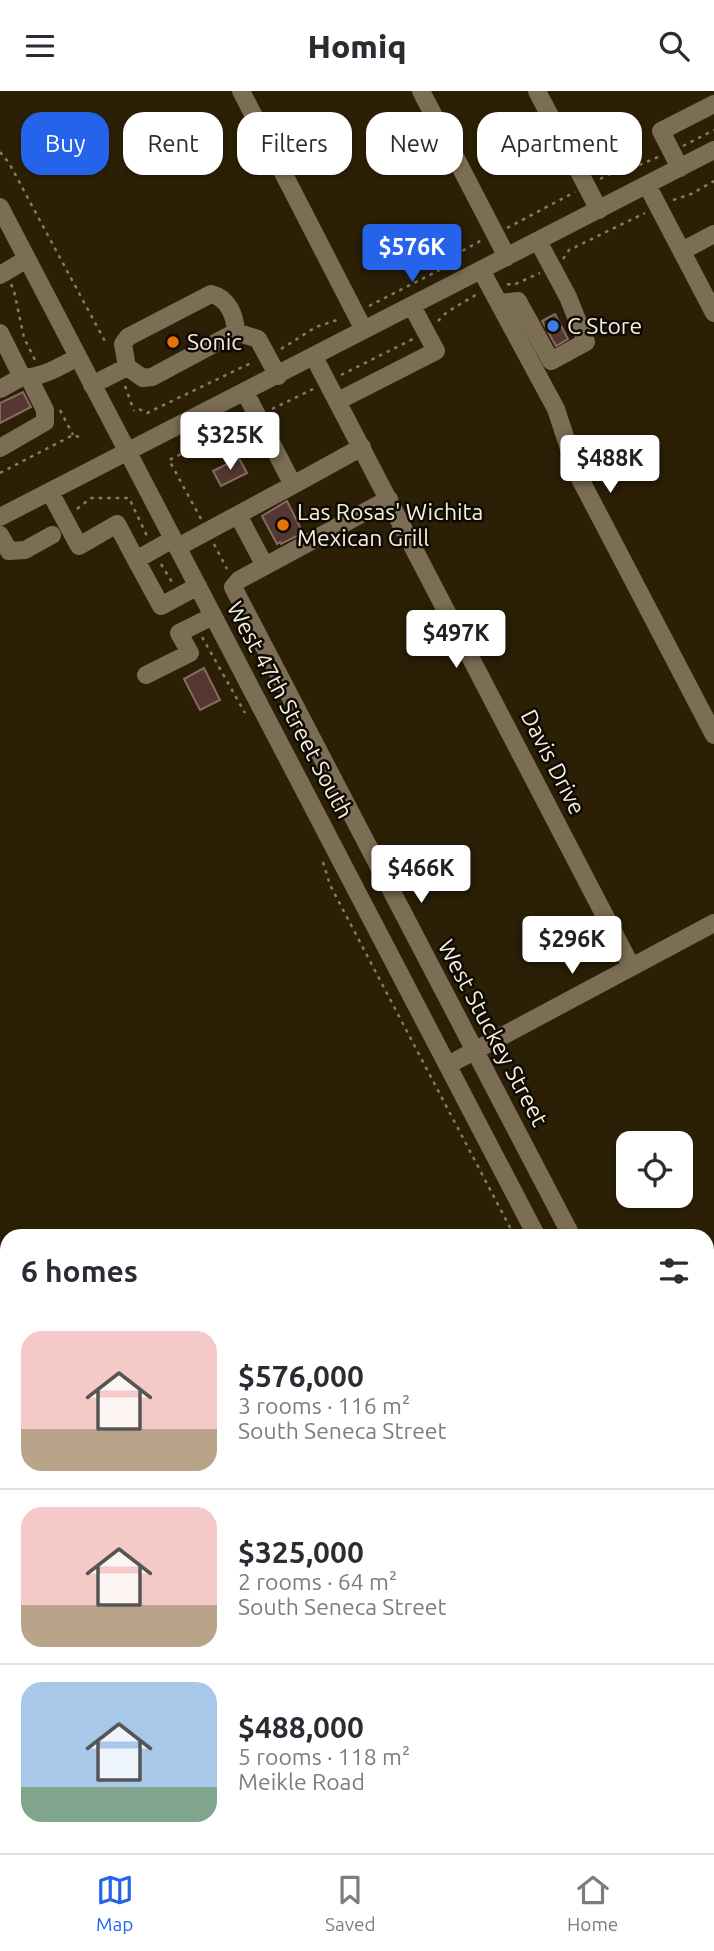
<!DOCTYPE html>
<html lang="en">
<head>
<meta charset="utf-8">
<style>
  :root { --surface:#fff; --page:#f7f7f7; --text:#2b2b33; --muted:#7c7c81; --line:#e1e1e2; --accent:#2563eb }
  body { margin:0; font-family:Ubuntu,sans-serif; background:var(--page); color:var(--text); height:100vh; display:flex; flex-direction:column; font-size:26px; white-space:nowrap }
  * { box-sizing:border-box; margin:0 }
  p { font-size:23px; color:var(--muted) }
  .icon { flex:none; width:38px; height:38px; fill:none; stroke:currentColor; stroke-width:2; stroke-linecap:round; stroke-linejoin:round }
  .map { position:relative; flex:1; overflow:hidden }
  .sheet { position:absolute; left:0px; top:1138px; width:714px; height:625px; display:flex; flex-direction:column; background:var(--surface); border-radius:21px 21px 0 0; box-shadow:0 2px 5px #0004 }
  .sheet>* { flex:none }
  .hud { position:absolute; left:21px; top:21px; width:672px; height:63px; display:flex; gap:14px }
  .fabs { position:absolute; left:616px; top:1040px; display:grid; gap:14px }
  .fabs a { display:grid; place-items:center; width:77px; height:77px; border-radius:14px; background:var(--surface); box-shadow:0 2px 5px #0004; font-size:35px }
  .price { position:absolute; translate:-50% -60px; padding:0 16px; border-radius:7px; background:#fff; color:#222; font-size:23px; line-height:46px; filter:drop-shadow(0 2px 4px #0008) }
  .price::after { content:''; position:absolute; left:50%; top:42px; width:21px; height:16px; margin-left:-10px; background:inherit; clip-path:polygon(0 0,100% 0,50% 100%) }
  .price.on { background:var(--accent); color:#fff }
  ul { padding:0; list-style:none }
  li { display:flex; align-items:center; gap:21px; height:175px; padding:0 21px }
  li+li { border-top:2px solid var(--line) }
  li span { display:grid; place-items:center; flex:none; width:196px; height:140px; border-radius:21px; color:#555 }
  li>.icon { margin-inline-start:auto }
  span .icon { width:84px; height:84px; fill:#fffc; stroke-width:1 }
  li b { font-size:30px }
  h2 { display:flex; justify-content:space-between; align-items:center; height:84px; padding:0 21px; font-size:30px }
  .tag { padding:0 24px; border-radius:21px; background:var(--surface); box-shadow:0 2px 5px #0004; font-size:24px; line-height:63px }
  .tag.on { background:var(--accent); color:#fff }
  header { display:flex; justify-content:space-between; align-items:center; height:91px; padding:0 21px; background:var(--surface); font-size:32px; font-weight:800 }
  .menu { display:flex; justify-content:space-around; align-items:center; height:98px; border-top:2px solid var(--line); background:var(--surface); font-size:19px; color:var(--muted) }
  .menu a { display:grid; justify-items:center; gap:4px }
  .menu .on { color:var(--accent) }
  .map>svg:first-child { display:block }
  .building { fill:#533730; stroke:#886960; stroke-width:2 }
  .lines { fill:none; stroke-linecap:round; stroke-linejoin:round }
  .path { stroke:#847a65; stroke-width:2.5; stroke-dasharray:3.5 5; stroke-linecap:butt }
  .minor { stroke:#7c6e54; stroke-width:18 }
  .shop-dot { fill:#3f7fe0; stroke:#0f0a03; stroke-width:2.5 }
  .food-dot { fill:#e8710a; stroke:#0f0a03; stroke-width:2.5 }
  .labels { text-anchor:middle; stroke-width:5; stroke-linejoin:round; paint-order:stroke }
  .poi-label { font-size:23px; fill:#f6eedf; stroke:#0f0a03; text-anchor:start }
  .street-label { font-size:23px; fill:#f6eedf; stroke:#0f0a03 }
</style>
</head>
<body>
<header><svg class="icon" aria-label="menu" viewBox="0 0 24 24"><path d="M4 6h16M4 12h16M4 18h16"/></svg>Homiq<svg class="icon" aria-label="search" viewBox="0 0 24 24"><circle cx="10" cy="10" r="6"/><path d="M15 15l6 6"/></svg></header>
<div class="map">
<svg width="714" height="1762" viewBox="0 0 714 1762">
  <rect width="100%" height="100%" fill="#2b1f06"/>
  <path class="building" d="M555,223L568,248L556,255L542,230Z
    M23,301L31,316L0,332V312Z
    M239,367L247,382L221,395L213,380Z
    M287,410L303,442L281,453L280,451L277,453L262,425Z
    M204,577L220,609L200,619L184,588Z"/>
  <g class="lines">
    <path class="path" d="M683,55L714,39
      M0,61L9,72L107,254
      M600,88L626,75H637L658,66
      M673,109L691,103L714,90
      M507,137L575,101
      M563,168L569,159L645,122
      M11,193L14,200L24,247L35,269
      M507,193L513,194L540,182
      M369,215L457,170L462,160L482,149
      M438,230L447,221L479,202
      M281,258L316,236L340,228
      M341,284L413,248
      M125,295L134,320
      M139,318L147,322L253,271
      M272,318L313,298
      M60,319L73,344
      M0,382L73,344L82,347
      M77,418L91,407H129L147,445
      M201,428L169,369L244,332
      M214,453L227,478
      M161,473L172,491
      M202,546L245,622
      M323,771L330,794L514,1144
      M707,1510L714,1524"/>
    <path class="minor" d="M241,0L364,239
      M421,0L507,166
      M537,0L599,119
      M680,77L661,40L714,13
      M647,94L714,222
      M0,116L536,1144
      M682,160L714,143
      M481,179L556,318L577,382L714,644
      M0,184L27,168
      M499,212L518,210L551,270L586,251L568,206L538,150
      M0,242L22,286C41,288 62,274 78,266
      M314,266L631,875
      M127,276L123,253L128,246L211,203C228,207 235,224 236,241
      M92,294L127,276L143,287L152,286L236,241L258,248L278,285
      M0,298L22,286
      M338,310L436,260L412,215
      M0,357L45,331V319L29,287
      M293,394L362,356
      M50,401L79,455L117,433L136,469
      M389,408L239,489L233,496L571,1144
      M238,424L265,475
      M0,426L714,59
      M0,444L9,460L25,459L52,444
      M173,448L136,469L161,515L198,495
      M178,456L293,394L245,301
      M146,584L190,562L179,542L213,525
      M448,974L714,832
      M707,1406L714,1419
      M707,1443L714,1439
      M707,1473L714,1487"/>
  </g>
  <circle class="shop-dot" cx="553" cy="235" r="7"/>
  <g class="food-dot">
    <circle cx="173" cy="251" r="7"/>
    <circle cx="283" cy="434" r="7"/>
  </g>
  <g class="labels">
    <g class="poi-label">
      <text x="567" y="243">C Store</text>
      <text x="187" y="259">Sonic</text>
      <text x="297" y="429">Las Rosas' Wichita<tspan x="297" dy="26">Mexican Grill</tspan></text>
    </g>
    <g class="street-label">
      <text transform="translate(290 619) rotate(62)" y="8">West 47th Street South</text>
      <text transform="translate(553 671) rotate(63)" y="8">Davis Drive</text>
      <text transform="translate(493 942) rotate(62)" y="8">West Stuckey Street</text>
    </g>
  </g>
</svg>
<div class="fabs">
<a><svg class="icon" aria-label="locate" viewBox="0 0 24 24"><circle cx="12" cy="12" r="6"/><path d="M12 2v4M12 18v4M2 12h4M18 12h4"/></svg></a>
</div>
<b class="price on" style="left:412px;top:193px">$576K</b>
<b class="price" style="left:230px;top:381px">$325K</b>
<b class="price" style="left:610px;top:404px">$488K</b>
<b class="price" style="left:456px;top:579px">$497K</b>
<b class="price" style="left:421px;top:814px">$466K</b>
<b class="price" style="left:572px;top:885px">$296K</b>
<div class="hud">
<a class="tag on">Buy</a>
<a class="tag">Rent</a>
<a class="tag">Filters</a>
<a class="tag">New</a>
<a class="tag">Apartment</a>
</div>
<section class="sheet">
<h2>6 homes<svg class="icon" aria-label="filters" viewBox="0 0 24 24"><path d="M4 7h16M4 17h16"/><circle cx="9" cy="7" r="2"/><circle cx="15" cy="17" r="2"/></svg></h2>
<ul>
<li><span style="background:linear-gradient(#f6c9c9 70%,#b9a48a 0)"><svg class="icon" aria-label="home" viewBox="0 0 24 24"><path d="M3 11l9-7 9 7M6 9v11h12V9"/></svg></span><div><b>$576,000</b><p>3 rooms · 116 m²</p><p>South Seneca Street</p></div></li>
<li><span style="background:linear-gradient(#f6c9c9 70%,#b9a48a 0)"><svg class="icon" aria-label="home" viewBox="0 0 24 24"><path d="M3 11l9-7 9 7M6 9v11h12V9"/></svg></span><div><b>$325,000</b><p>2 rooms · 64 m²</p><p>South Seneca Street</p></div></li>
<li><span style="background:linear-gradient(#a9c7e8 75%,#7fa58c 0)"><svg class="icon" aria-label="home" viewBox="0 0 24 24"><path d="M3 11l9-7 9 7M6 9v11h12V9"/></svg></span><div><b>$488,000</b><p>5 rooms · 118 m²</p><p>Meikle Road</p></div></li>
</ul>
</section>
</div>
<nav class="menu">
<a class="on"><svg class="icon" aria-label="map" viewBox="0 0 24 24"><path d="M3 6l6-2 6 2 6-2v14l-6 2-6-2-6 2zM9 4v14M15 6v14"/></svg>Map</a>
<a><svg class="icon" aria-label="saved" viewBox="0 0 24 24"><path d="M7 4h10v16l-5-4-5 4z"/></svg>Saved</a>
<a><svg class="icon" aria-label="home" viewBox="0 0 24 24"><path d="M3 11l9-7 9 7M6 9v11h12V9"/></svg>Home</a>
</nav>
</body>
</html>
